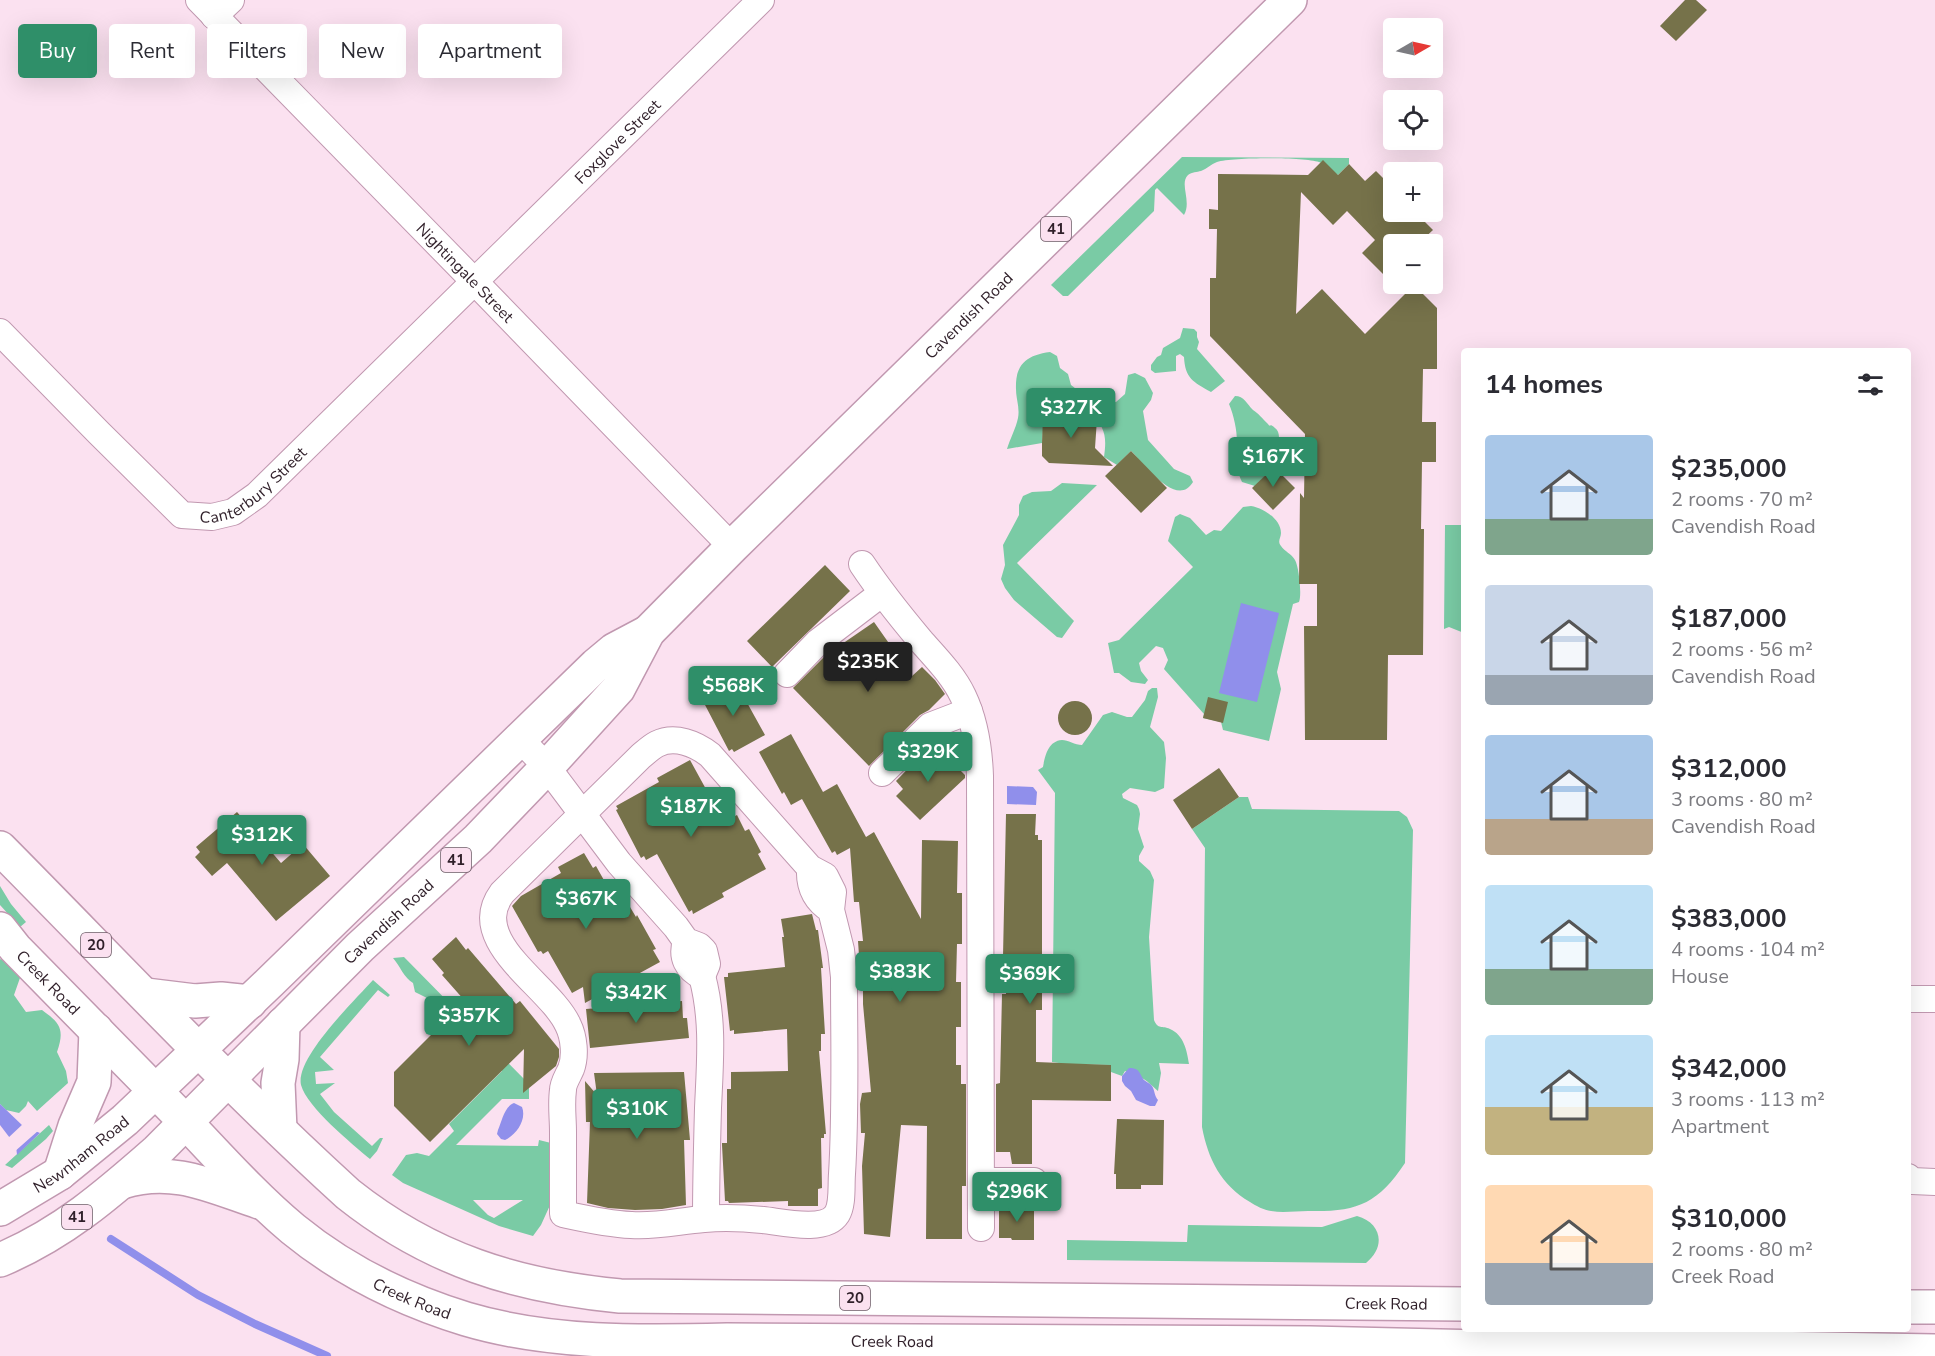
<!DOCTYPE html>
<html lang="en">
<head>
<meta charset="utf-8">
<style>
  :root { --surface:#fff; --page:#f2f2f3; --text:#2b2b33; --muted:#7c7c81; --accent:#2f8f69 }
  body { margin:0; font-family:"Nunito Sans",sans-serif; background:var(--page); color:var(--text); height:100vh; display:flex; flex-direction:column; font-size:22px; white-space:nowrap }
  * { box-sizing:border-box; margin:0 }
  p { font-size:20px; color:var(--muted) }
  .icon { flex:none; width:33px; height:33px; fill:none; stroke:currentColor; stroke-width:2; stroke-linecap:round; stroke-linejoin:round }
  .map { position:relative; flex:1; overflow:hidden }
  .panel { position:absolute; left:1461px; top:348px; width:450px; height:984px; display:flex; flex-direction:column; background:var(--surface); border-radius:6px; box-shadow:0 6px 24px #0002 }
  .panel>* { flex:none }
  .guide { position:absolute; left:18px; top:24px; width:570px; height:54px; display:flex; gap:12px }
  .needle { width:39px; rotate:81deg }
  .tools { position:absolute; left:1383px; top:18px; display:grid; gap:12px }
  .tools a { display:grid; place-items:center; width:60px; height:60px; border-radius:6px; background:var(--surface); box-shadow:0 6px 24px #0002; font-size:30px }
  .price { position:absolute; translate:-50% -51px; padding:0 14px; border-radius:6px; background:var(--accent); color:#fff; font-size:20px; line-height:39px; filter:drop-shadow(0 2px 3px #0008) }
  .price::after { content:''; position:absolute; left:50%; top:36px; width:18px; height:14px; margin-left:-9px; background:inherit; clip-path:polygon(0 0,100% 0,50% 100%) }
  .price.current { background:#222; color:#fff }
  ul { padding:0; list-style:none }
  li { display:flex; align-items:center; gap:18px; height:150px; padding:0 24px }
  li span { display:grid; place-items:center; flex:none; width:168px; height:120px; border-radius:6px; color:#555 }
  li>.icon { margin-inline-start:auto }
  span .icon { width:72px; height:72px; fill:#fffc; stroke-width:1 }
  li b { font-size:26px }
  h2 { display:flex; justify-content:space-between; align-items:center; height:72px; padding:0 24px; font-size:26px }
  .tag { padding:0 21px; border-radius:6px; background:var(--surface); box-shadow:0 6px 24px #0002; font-size:21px; line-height:54px }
  .tag.current { background:var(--accent); color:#fff }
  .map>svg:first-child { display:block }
  .green { fill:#7acba5; fill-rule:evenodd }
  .water { fill:#908feb }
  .pier { fill:#fbe1f0 }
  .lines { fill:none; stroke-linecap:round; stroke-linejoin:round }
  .stream { stroke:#908feb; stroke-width:8 }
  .building { fill:#76724a }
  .minor-casing { stroke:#c198b0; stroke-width:28 }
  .major-casing { stroke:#c198b0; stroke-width:36 }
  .minor { stroke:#fff; stroke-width:26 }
  .major { stroke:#fff; stroke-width:33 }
  .labels { text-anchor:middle; stroke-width:5; stroke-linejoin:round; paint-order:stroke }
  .shield { fill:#fbe1f0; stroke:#6c5965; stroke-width:1.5 }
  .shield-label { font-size:15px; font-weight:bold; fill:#2f1f29 }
  .street-label { font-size:16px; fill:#2f1f29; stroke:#fbe1f0 }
</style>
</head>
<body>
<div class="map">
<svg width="1935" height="1356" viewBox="0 0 1935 1356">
  <rect width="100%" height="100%" fill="#fbe1f0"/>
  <path class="green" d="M1182,157L1349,158V164L1338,175C1332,171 1326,164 1319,162C1303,157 1234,157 1217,162C1211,164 1207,169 1201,171C1197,172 1192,172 1188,175C1179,184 1192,201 1184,215L1157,188L1155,190L1154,211L1068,296H1063L1051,285Z
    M1183,328L1194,329L1197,332V337L1199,342L1197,349L1225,381L1211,392C1193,382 1185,378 1184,357L1180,354L1176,356V371L1155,373L1151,370V365L1157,357L1161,355L1163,348L1180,338Z
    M1050,352L1057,356L1060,368L1068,374L1071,385L1080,392L1096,393L1110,403L1116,402L1125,394L1128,375L1135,373L1145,378L1153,393L1151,400L1143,411L1148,440L1174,469L1190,476L1193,482C1177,509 1144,464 1131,451L1117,465L1104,457C1107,436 1105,428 1090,411L1061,410L1060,403L1048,402L1044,399H1042C1045,413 1043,429 1042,443L1007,449C1010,439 1016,428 1018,418C1020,408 1016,399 1016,389C1015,364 1027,355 1050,352Z
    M1235,396C1244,396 1247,404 1253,410C1259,414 1262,418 1267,423C1272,429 1268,422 1275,428C1283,434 1277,448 1274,455C1271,462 1268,465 1268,473L1255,486L1242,482C1235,468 1238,457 1237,443C1237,430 1234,416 1229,404Z
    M1062,483L1097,485L1017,563L1074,621L1062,638L1057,637L1014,600L1005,588L1001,579L1005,565L1003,545L1019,515V505L1023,496L1032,492L1051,491Z
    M1251,506C1263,508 1281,519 1281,533C1281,538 1277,541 1281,546C1284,551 1292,554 1295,560C1299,567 1302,595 1299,602L1293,604L1277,672L1281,689L1269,741L1223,730L1221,722L1203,718L1204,714L1164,669L1168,660L1163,648L1156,646L1139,663L1141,671L1148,680L1145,684L1131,682L1119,673H1114L1108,643L1119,640L1193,567L1168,541L1175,517L1180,514L1190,518L1206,535L1214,530L1221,531L1243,507Z
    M1445,525H1464V633L1449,627L1444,629Z
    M1152,688H1157L1158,697L1150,727L1164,742L1166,758L1164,788L1155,792L1130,788L1122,794L1123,798L1137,805L1139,809L1140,814L1138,829L1144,847L1139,856V861L1150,871L1154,880L1149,937L1154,1020C1158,1030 1162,1025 1170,1029C1184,1035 1187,1051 1189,1064L1159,1063L1161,1073L1158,1091C1155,1089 1153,1086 1150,1084C1143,1077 1134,1075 1125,1071L1122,1076L1111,1072V1065L1059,1064V1063L1052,1062L1055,793L1038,770L1043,767C1045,756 1048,741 1062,740C1068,740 1075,745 1082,745L1103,715L1112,712L1127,717H1132L1145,700L1148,691Z
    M1239,797H1248L1252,809L1399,811L1407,817L1413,830L1405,1163C1377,1205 1356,1212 1308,1211C1296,1211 1283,1213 1271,1211C1264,1210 1256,1206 1250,1202C1221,1185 1208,1159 1202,1127L1205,848L1192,829Z
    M0,886L11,904L26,922L20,927L0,905Z
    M404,957L529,1084V1099H502L456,1145L538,1146L539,1140L551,1143V1203L541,1225L533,1236L499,1226L403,1183L392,1175L406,1155L417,1153L429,1156L454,1131L449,1124L502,1071L449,1017L435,1009L427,998L415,992L413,983C404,978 400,966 393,958ZM473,1200H523L494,1218L488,1215Z
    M0,959L9,963L21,975L14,995L26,1012L42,1010C60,1023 65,1029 57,1052L66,1071L68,1083L37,1111L28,1101L26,1106L19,1113L6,1110L0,1104Z
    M373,980L390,995L388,997L378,990L320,1057L334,1070L315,1072L316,1084L335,1083L320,1094L334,1112L372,1146L380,1138H383L377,1151L370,1159C352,1144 307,1107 301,1085C295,1058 355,1000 373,980Z
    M49,1125L53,1131L46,1139L12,1168L5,1165Z
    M1357,1216C1382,1223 1386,1247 1366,1263L1067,1260V1240L1187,1242L1188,1225L1322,1227Z"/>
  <path class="water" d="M1241,603L1279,613L1257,702L1219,693Z
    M1007,786L1033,787L1037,792L1036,805L1007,804Z
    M1129,1068C1140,1068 1139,1073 1144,1080C1146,1082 1150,1083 1152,1086C1155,1091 1154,1095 1158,1100L1155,1106H1150L1136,1100L1131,1091L1125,1086L1122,1081V1076Z
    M514,1103L522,1107C527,1120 516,1135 505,1140L501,1139L497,1134L498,1130C502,1121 504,1107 514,1103Z
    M0,1104L23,1126L40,1133L17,1155L16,1146L0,1125Z"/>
  <path class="pier" d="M24,1123L39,1130L13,1153V1147L7,1139Z"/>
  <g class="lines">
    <path class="stream" d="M111,1239L198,1295L255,1324L327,1356"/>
  </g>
  <path class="building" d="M1685,0H1696L1707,10L1676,41L1660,26Z
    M1323,160L1338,175L1349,164L1365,181L1376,171L1394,189V212H1415L1433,230L1418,244H1394V285L1362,253L1375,240L1347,211L1333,225L1301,192L1296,314L1322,289L1365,334L1414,285L1437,308V369H1423L1422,422H1436V462H1422L1421,529H1424L1423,655H1388L1387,740H1305L1304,626H1317V584H1299L1300,493L1304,498L1305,434L1210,336V278H1216L1217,229H1209V209L1218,210V174L1308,175Z
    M1051,410L1090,411L1097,419L1095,448L1113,466L1049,463L1042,456V443L1043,416Z
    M1131,451L1167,488L1141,513L1105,476Z
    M1274,467L1295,488L1273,510L1252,488Z
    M825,565L850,591L772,667L747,641Z
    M874,622L912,676L922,667L935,680L945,694L929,710L920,715L869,766L793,688L826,655Z
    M735,681L765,735L734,752L732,749L729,751L704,703L706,701L705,698Z
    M1208,697L1228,702L1223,723L1203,718Z
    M1058 718a17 17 0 1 1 34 0a17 17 0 1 1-34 0Z
    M791,734L823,792L837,784L866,837L874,832L921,919L922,840L958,841L957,893H962V944H957L956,982H961V1027H956V1065H961V1084H966V1186H962V1239H926L927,1126L901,1125L890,1237L864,1234L862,1166L865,1133H861L860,1104L862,1093L871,1092L863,1004V970H860L858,941H863L859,902H854L850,848L837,855L835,851L832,853L802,799L791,805L784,792L782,794L759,752Z
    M927,749L935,758L942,752L965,775V778L920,820L896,796L903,789L896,781Z
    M690,760L724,822L737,815L745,831L749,829L761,852L758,854L766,869L722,893L724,897L693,914L692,910L689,912L657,854L646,860L644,856L641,858L616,810L618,809L616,806L659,782L657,778Z
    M1219,768L1239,797L1192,829L1173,800Z
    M237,812L281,863L303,844L330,876L276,921L227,863L212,876L195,857L200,852L196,847Z
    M1006,814H1036L1035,835H1038V840H1042V1010H1036V1062L1111,1065V1101L1032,1100V1164H1012L1010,1152H996V1084L1000,1083L1002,994H1006L1007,957L1003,956Z
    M584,853L593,868L596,866L619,907L627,902L636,917L637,915L656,949L653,950L660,962L585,1003L583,987L572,993L548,951L543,954L541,951L538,952L512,906L521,896L561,873L558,867Z
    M812,914L816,930H818L823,968H821L825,1034H821V1051H819L826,1134H824V1138H821L822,1188L818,1189V1206H788V1201L729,1203L728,1201H725L722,1145V1143H727V1089H731V1072L788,1071L787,1029L734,1034V1030L730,1031L724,977H728V973L785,967L782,937H784L781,919Z
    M456,937L466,950L468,948L516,1004L520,1001L559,1049V1057L556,1066L523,1093L524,1049L430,1142L394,1106V1072L465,1001L442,975L444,973L432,959Z
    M682,1001L683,1018H687L689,1038L590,1048L586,1009Z
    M684,1072L690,1140H684L686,1205L662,1209L635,1210L608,1208L587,1203L590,1122H586L585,1081L597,1095L594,1073Z
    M1117,1119L1164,1120L1163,1185H1141V1189H1116V1174H1114Z
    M999,1207H1029V1210H1034V1240H1012L1011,1238H999Z"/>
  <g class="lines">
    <g class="minor-casing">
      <g id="minor">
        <path id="s1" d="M199,0L474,281L732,547"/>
        <path d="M214,16L231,0"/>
        <path id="s2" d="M0,332L99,433L182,515L212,517L233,512L257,495L761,0"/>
        <path d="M862,564C880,591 900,616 921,641C936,658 953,675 963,696C975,721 979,748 980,776L981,1228"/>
        <path d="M787,674L818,642L881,594"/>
        <path d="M520,739L547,767L619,863L676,927L686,941L699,946L704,951L707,964L702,976C687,969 681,957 686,941"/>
        <path d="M882,773L930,726L969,711"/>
        <path d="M810,868L710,755C696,744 675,735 657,744C651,747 646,752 641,756L502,893C466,942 550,985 568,1025C574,1037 576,1056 571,1069C568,1076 563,1083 563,1090C561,1104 563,1118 563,1132C563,1159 563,1187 563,1214C586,1219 608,1224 631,1225C656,1227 679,1221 704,1219C723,1217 744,1218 763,1220C782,1222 825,1233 837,1214C843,1204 841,1186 842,1174C846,1109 844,1043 844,977L841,950L831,910L833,892L825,876L810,868C809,886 815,900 831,910"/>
        <path d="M702,976C714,1020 710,1063 708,1108C707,1145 706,1182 706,1218"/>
        <path d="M1908,999H1935"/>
        <path d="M1908,1177L1912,1181L1935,1182"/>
        <path d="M981,1181H1034"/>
      </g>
    </g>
    <g class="major-casing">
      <g id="major">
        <path id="s3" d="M0,848C115,964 227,1084 348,1194C431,1260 516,1286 620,1296L1464,1304"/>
        <path id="s4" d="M0,929L15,948C68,1002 121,1056 174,1110C213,1150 250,1193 293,1229C343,1270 404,1300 466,1319C550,1344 640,1342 727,1340L1310,1343L1483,1347L1639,1346L1935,1351"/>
        <path d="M146,995L195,1001L221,999L250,1002"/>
        <path d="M280,1130L278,1083L282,1059L283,1024"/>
        <path d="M60,1173L75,1126L94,1082L96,1030"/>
        <path d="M122,1182C173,1166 211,1186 259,1202"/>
        <path id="s5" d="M0,1209L60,1173L125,1120L270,982L596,665L614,650L648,632"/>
        <path id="s6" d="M0,1260C62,1234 107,1195 157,1151L360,947L478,839L547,767L618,689L648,632L732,547L1290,0"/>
        <path d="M1908,1307H1935"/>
      </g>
    </g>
    <use href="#minor" class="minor"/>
    <use href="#major" class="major"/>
  </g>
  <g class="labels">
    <g class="shield">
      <rect x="1041" y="217" width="30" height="24" rx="4.5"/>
      <rect x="441" y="848" width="30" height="24" rx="4.5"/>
      <rect x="81" y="933" width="30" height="24" rx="4.5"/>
      <rect x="62" y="1205" width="30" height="24" rx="4.5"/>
      <rect x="840" y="1286" width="30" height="24" rx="4.5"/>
    </g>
    <g class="shield-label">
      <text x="1056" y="234">41</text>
      <text x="456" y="865">41</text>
      <text x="96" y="950">20</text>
      <text x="77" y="1222">41</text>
      <text x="855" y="1303">20</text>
    </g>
    <g class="street-label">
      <text dy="6" stroke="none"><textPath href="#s2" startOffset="844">Foxglove Street</textPath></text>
      <text dy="6" stroke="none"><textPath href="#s1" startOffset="381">Nightingale Street</textPath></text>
      <text dy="6" stroke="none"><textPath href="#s6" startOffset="1360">Cavendish Road</textPath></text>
      <text dy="6" stroke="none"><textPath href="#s2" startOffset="340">Canterbury Street</textPath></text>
      <text dy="6" stroke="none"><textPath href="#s6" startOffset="518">Cavendish Road</textPath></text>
      <text dy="6" stroke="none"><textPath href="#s4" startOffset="72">Creek Road</textPath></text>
      <text dy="6" stroke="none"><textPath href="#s5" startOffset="98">Newnham Road</textPath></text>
      <text dy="6" stroke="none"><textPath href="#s4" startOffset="558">Creek Road</textPath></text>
      <text dy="6" stroke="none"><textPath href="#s3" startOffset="1552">Creek Road</textPath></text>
      <text dy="6" stroke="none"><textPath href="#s4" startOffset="1044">Creek Road</textPath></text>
    </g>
  </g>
</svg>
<div class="tools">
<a><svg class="needle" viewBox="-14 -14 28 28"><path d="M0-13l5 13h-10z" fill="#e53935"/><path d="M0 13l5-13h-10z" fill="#7c7c81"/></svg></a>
<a><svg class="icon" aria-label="locate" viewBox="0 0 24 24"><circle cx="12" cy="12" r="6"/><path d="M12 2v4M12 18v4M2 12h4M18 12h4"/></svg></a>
<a>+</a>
<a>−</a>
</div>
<b class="price" style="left:1071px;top:439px">$327K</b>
<b class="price" style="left:1273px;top:488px">$167K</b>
<b class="price current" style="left:868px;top:693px">$235K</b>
<b class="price" style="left:733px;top:717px">$568K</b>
<b class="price" style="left:928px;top:783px">$329K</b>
<b class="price" style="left:691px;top:838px">$187K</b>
<b class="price" style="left:262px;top:866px">$312K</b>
<b class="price" style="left:586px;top:930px">$367K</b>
<b class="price" style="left:900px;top:1003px">$383K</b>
<b class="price" style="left:1030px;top:1005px">$369K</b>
<b class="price" style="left:636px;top:1024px">$342K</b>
<b class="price" style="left:469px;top:1047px">$357K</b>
<b class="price" style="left:637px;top:1140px">$310K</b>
<b class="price" style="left:1017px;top:1223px">$296K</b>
<div class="guide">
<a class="tag current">Buy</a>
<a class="tag">Rent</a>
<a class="tag">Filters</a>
<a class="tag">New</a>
<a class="tag">Apartment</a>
</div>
<section class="panel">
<h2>14 homes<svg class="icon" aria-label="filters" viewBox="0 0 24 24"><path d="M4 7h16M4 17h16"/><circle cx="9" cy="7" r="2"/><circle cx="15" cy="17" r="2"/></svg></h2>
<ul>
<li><span style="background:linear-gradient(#a9c7e8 70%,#7fa58c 0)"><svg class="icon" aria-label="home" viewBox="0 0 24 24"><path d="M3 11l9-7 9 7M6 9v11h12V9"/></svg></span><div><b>$235,000</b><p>2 rooms · 70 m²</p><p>Cavendish Road</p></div></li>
<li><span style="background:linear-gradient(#c9d6e8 75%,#9aa5b1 0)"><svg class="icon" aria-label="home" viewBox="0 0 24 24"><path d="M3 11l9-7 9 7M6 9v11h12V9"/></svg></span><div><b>$187,000</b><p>2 rooms · 56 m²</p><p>Cavendish Road</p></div></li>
<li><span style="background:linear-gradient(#a9c7e8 70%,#b9a48a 0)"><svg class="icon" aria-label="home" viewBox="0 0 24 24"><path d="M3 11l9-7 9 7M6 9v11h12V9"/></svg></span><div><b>$312,000</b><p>3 rooms · 80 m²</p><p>Cavendish Road</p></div></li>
<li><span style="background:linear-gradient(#bfe0f5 70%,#7fa58c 0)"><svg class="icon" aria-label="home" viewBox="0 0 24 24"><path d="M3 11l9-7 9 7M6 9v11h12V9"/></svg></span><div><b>$383,000</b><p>4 rooms · 104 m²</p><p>House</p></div></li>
<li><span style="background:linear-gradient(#bfe0f5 60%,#c2b280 0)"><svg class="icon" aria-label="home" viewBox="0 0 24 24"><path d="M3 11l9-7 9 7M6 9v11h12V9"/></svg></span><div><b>$342,000</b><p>3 rooms · 113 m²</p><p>Apartment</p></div></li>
<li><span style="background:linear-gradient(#ffd9b3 65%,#9aa5b1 0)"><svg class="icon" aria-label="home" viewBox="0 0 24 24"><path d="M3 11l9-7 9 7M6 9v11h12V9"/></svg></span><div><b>$310,000</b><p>2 rooms · 80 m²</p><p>Creek Road</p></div></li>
</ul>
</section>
</div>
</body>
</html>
